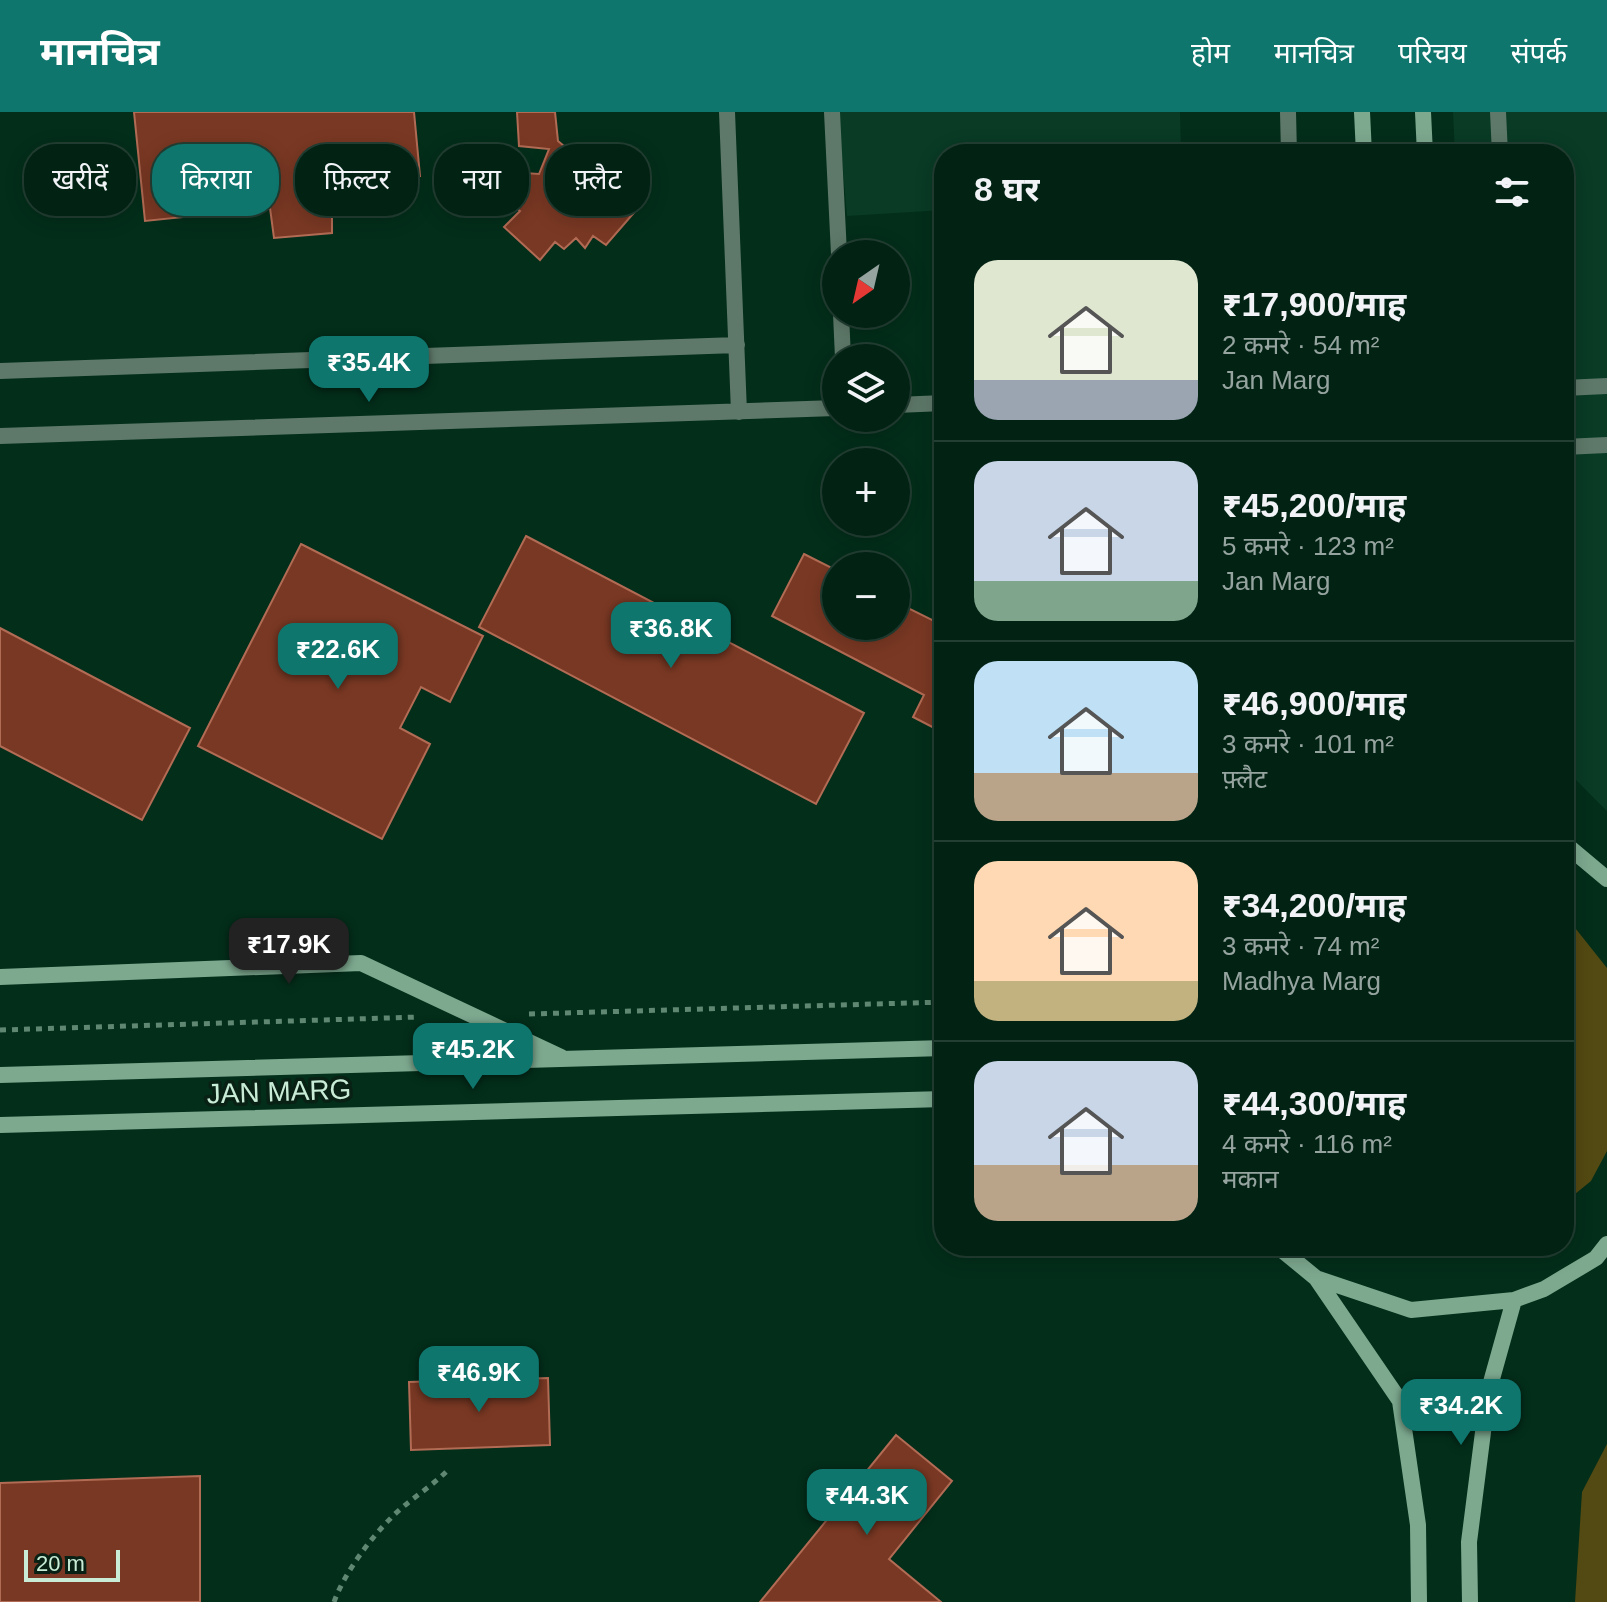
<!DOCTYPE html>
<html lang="hi">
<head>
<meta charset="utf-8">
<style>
  :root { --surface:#022214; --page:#102f22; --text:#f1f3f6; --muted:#96a4a0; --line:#233f34; --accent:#0f766e }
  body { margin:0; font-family:Arial,"Noto Sans Devanagari",sans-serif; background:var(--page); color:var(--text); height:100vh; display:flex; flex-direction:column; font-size:30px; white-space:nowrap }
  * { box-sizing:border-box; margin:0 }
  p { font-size:26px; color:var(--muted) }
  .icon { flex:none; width:44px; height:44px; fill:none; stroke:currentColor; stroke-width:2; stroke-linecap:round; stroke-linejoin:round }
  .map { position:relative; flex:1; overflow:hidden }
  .details { position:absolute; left:934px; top:32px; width:640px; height:1112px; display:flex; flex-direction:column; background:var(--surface); border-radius:32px; box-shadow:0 4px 20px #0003,0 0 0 2px var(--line) }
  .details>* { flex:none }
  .top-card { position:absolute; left:24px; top:32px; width:760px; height:72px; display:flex; gap:16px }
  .needle { width:52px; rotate:214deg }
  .fabs { position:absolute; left:822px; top:128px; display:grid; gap:16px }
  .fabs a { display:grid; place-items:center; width:88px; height:88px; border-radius:50%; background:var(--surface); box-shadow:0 4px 20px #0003,0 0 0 2px var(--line); font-size:40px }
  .scale { position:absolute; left:24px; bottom:20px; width:96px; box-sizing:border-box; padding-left:8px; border:4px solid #c8ecd6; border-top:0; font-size:22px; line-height:28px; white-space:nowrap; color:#c8ecd6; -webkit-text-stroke:6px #092115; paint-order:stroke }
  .price { position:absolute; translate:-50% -68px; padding:0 18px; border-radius:16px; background:var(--accent); color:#fff; font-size:26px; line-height:52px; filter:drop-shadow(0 2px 4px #0008) }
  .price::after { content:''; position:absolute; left:50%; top:48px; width:24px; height:18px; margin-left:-12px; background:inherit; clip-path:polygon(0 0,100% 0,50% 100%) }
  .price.on { background:#222; color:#fff }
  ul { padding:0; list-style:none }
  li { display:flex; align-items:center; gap:24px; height:200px; padding:0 40px }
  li+li { border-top:2px solid var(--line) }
  li span { display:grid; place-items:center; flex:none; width:224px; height:160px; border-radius:24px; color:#555 }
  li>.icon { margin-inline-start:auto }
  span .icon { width:96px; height:96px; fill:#fffc; stroke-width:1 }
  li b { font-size:34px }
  h2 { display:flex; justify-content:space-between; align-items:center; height:96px; padding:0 40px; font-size:34px }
  .pill { padding:0 28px; border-radius:32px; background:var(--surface); box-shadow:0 4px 20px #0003,0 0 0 2px var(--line); font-size:28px; line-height:72px }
  .pill.on { background:var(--accent); color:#fff }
  header { display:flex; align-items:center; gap:48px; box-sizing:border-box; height:112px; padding:0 40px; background:var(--accent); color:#fff }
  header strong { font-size:38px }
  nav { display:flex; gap:44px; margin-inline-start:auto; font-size:28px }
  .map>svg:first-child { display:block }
  .built { fill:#093b25 }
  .green { fill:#534912 }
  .building { fill:#793823; stroke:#b26b54; stroke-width:2 }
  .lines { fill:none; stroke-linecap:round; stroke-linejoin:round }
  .path { stroke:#5f8772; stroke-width:5; stroke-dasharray:6 6; stroke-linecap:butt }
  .street { stroke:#5e7969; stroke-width:16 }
  .secondary { stroke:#7da98f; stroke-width:16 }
  .labels { text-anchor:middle; stroke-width:7; stroke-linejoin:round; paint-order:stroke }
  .street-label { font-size:28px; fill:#c8ecd6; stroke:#092115 }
</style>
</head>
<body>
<header>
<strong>मानचित्र</strong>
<nav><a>होम</a><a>मानचित्र</a><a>परिचय</a><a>संपर्क</a></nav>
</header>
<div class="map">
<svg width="1607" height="1490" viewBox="0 0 1607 1490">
  <rect width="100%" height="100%" fill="#032e1a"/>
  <path class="built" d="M838,0H1180L1181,42H944V98L847,104Z
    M1453,0H1607V699L1564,656V42H1455Z"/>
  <path class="green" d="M1564,802L1607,856V1039L1591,1069L1564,1091Z
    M1607,1332V1490H1575L1582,1380Z"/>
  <path class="building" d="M134,0H414L420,64L307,71L310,91L332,88V121L274,126L270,96L145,109Z
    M517,0H555L558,29L638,96L606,133L593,124L585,136L576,126L564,137L555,130L540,148L504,115L520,99L492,78L509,60L539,62L549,37L519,34Z
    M526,424L864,601L816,692L479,515Z
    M301,432L483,524L450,590L421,575L400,616L430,632L382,727L198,634Z
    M804,442L836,458V514H896V490L942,513L944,509V621L913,605L924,583L772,504Z
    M0,516L190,616L142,708L0,634Z
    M548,1266L550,1333L411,1338L409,1270Z
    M896,1323L952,1369L889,1447L941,1490H760Z
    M200,1364V1490H0V1371Z"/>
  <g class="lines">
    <path class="path" d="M529,902L944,890
      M0,918L419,905
      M334,1490C344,1462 369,1428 390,1407C407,1389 430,1376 448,1358"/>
    <path class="street" d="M727,0L739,300
      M832,0L839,142
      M1288,0L1289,42
      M1498,0L1500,42
      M841,202L843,246
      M0,259L737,233
      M1564,276L1607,274
      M896,293L944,291
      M0,324L836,296
      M1564,335L1607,333"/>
    <path class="secondary" d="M1362,0L1364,42
      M1423,0L1425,42
      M1564,731L1607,767
      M0,865L361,851L561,945
      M0,963L944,936
      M0,1013L944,987
      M1277,1134L1316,1166L1411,1198L1514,1188L1544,1177L1596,1146L1607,1132
      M1316,1166L1400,1289L1418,1413L1419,1490
      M1470,1490L1469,1430L1488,1281L1514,1188"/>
  </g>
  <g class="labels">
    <g class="street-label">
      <text transform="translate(279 979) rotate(-2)" y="10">JAN MARG</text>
    </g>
  </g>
</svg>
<div class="fabs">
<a><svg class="needle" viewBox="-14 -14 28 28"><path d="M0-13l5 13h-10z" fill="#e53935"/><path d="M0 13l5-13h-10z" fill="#96a4a0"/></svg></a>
<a><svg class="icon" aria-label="layers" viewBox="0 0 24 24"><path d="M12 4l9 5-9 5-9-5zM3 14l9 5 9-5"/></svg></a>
<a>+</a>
<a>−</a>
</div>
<div class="scale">20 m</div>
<b class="price" style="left:369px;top:292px">₹35.4K</b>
<b class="price" style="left:671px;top:558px">₹36.8K</b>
<b class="price" style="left:338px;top:579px">₹22.6K</b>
<b class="price on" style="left:289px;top:874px">₹17.9K</b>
<b class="price" style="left:473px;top:979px">₹45.2K</b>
<b class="price" style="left:479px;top:1302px">₹46.9K</b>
<b class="price" style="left:1461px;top:1335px">₹34.2K</b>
<b class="price" style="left:867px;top:1425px">₹44.3K</b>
<div class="top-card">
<a class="pill">खरीदें</a>
<a class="pill on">किराया</a>
<a class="pill">फ़िल्टर</a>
<a class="pill">नया</a>
<a class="pill">फ़्लैट</a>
</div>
<section class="details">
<h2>8 घर<svg class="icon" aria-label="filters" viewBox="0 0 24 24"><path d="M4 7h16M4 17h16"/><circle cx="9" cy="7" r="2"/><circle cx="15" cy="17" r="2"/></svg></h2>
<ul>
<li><span style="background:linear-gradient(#dfe7d0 75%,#9aa5b1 0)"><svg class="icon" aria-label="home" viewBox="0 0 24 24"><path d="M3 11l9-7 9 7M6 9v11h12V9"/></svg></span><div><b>₹17,900/माह</b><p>2 कमरे · 54 m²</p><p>Jan Marg</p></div></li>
<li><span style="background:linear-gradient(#c9d6e8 75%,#7fa58c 0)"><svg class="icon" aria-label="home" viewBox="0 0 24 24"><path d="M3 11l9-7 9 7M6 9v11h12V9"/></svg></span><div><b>₹45,200/माह</b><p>5 कमरे · 123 m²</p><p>Jan Marg</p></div></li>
<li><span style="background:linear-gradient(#bfe0f5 70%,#b9a48a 0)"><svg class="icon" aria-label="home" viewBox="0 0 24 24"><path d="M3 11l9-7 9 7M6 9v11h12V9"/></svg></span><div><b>₹46,900/माह</b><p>3 कमरे · 101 m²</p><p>फ़्लैट</p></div></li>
<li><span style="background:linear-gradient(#ffd9b3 75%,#c2b280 0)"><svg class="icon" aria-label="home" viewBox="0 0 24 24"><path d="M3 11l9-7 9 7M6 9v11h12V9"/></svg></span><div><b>₹34,200/माह</b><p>3 कमरे · 74 m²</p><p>Madhya Marg</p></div></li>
<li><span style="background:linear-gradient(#c9d6e8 65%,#b9a48a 0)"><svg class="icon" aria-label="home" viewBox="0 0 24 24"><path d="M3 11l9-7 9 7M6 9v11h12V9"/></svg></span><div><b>₹44,300/माह</b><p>4 कमरे · 116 m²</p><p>मकान</p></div></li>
</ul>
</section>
</div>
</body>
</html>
